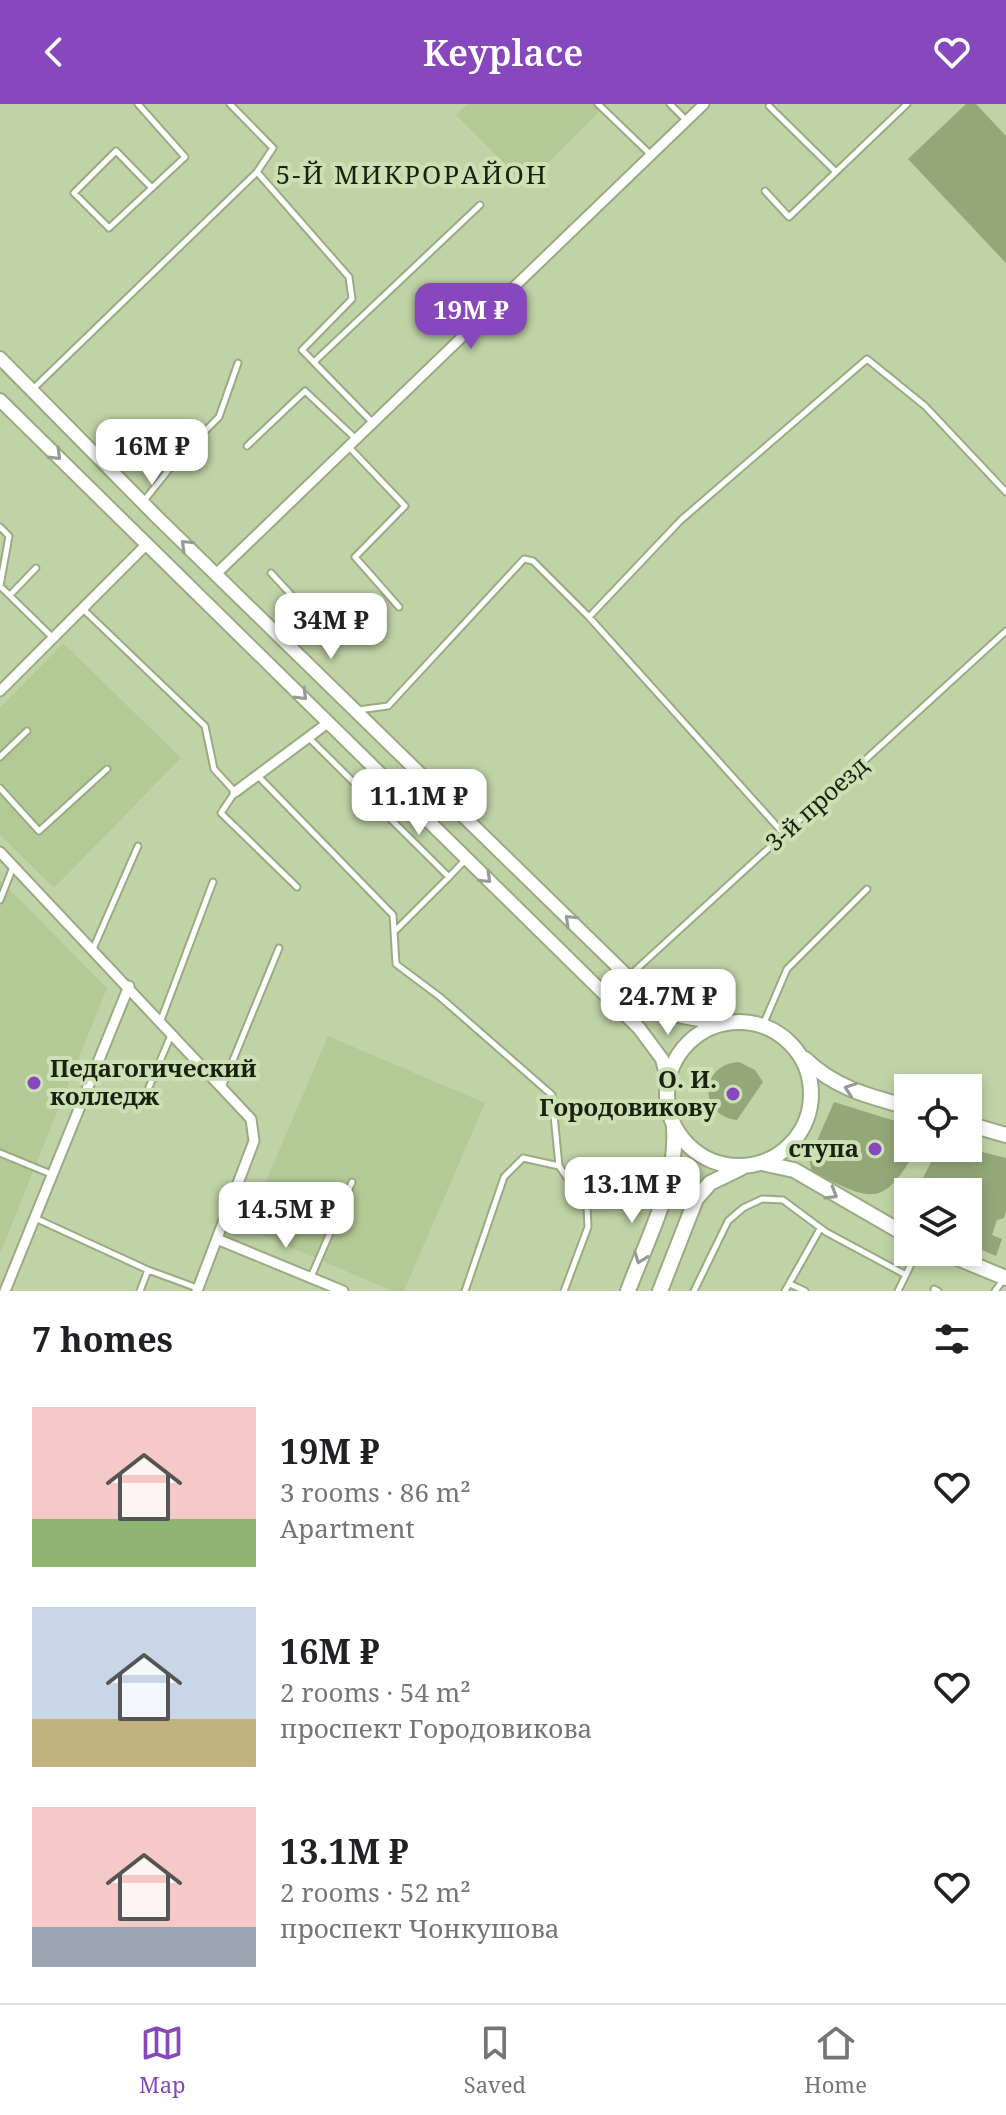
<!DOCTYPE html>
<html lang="en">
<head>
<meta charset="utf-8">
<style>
  :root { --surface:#fff; --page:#f6f6f6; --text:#202124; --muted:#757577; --line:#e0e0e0; --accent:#8848bd }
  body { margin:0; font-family:"Noto Serif",serif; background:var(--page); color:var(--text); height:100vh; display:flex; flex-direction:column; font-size:30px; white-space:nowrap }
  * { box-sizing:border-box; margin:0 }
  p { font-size:26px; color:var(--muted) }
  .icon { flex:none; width:44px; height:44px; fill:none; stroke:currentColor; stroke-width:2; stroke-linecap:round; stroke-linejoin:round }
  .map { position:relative; height:1187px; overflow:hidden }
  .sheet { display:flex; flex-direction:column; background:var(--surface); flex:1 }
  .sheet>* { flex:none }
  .tools { position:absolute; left:894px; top:970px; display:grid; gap:16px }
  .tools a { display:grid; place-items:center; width:88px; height:88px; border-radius:0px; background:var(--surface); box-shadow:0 4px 12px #0003; font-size:40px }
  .price { position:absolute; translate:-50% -68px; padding:0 18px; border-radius:16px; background:#fff; color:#222; font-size:26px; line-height:52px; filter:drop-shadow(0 2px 4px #0008) }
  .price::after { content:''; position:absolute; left:50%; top:48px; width:24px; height:18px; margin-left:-12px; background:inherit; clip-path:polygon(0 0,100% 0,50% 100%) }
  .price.on { background:var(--accent); color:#fff }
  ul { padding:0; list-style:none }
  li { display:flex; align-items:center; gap:24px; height:200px; padding:0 32px }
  li span { display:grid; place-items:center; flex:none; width:224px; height:160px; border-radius:0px; color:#555 }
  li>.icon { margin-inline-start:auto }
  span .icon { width:96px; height:96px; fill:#fffc; stroke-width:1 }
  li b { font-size:34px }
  h2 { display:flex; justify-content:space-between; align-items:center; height:96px; padding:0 32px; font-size:34px }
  header { display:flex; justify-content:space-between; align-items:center; height:104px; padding:0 32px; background:var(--accent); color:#fff; font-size:36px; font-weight:600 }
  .tabs { display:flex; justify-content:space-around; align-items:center; height:112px; border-top:2px solid var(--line); background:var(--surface); font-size:22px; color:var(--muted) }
  .tabs a { display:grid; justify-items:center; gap:4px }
  .tabs .on { color:var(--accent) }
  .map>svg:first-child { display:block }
  .built { fill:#b4ca96 }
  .green { fill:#93a778 }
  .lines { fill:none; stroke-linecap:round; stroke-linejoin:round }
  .service-casing { stroke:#99ab80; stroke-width:9 }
  .minor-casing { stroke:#99ab80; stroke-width:13 }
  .tertiary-casing { stroke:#99ab80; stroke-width:16 }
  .secondary-casing { stroke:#99ab80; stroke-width:18 }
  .service { stroke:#fff; stroke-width:5 }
  .minor { stroke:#fff; stroke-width:9 }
  .tertiary { stroke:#fff; stroke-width:12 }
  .secondary { stroke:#fff; stroke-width:14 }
  .oneway { stroke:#989b93 }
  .poi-dot { fill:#8848bd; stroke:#cde0b3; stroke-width:3 }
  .labels { text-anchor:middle; stroke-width:8; stroke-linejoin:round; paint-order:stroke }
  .street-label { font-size:24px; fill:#1a2110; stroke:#cde0b3 }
  .poi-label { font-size:24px; font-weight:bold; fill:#1a2110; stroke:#cde0b3; text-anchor:end }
  .neighbourhood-label { font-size:26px; letter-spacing:2px; fill:#1a2110; stroke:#cde0b3 }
</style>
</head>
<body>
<header><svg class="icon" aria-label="back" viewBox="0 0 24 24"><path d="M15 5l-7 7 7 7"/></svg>Keyplace<svg class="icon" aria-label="heart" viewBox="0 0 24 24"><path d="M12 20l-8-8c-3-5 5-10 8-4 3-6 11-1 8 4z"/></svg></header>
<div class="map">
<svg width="1006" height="1187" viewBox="0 0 1006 1187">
  <rect width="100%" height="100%" fill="#c0d3a6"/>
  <path class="built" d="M468,0H607L526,81L456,11Z
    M63,539L181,654L54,784L0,731V604Z
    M0,776L107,884L0,1150Z
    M328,932L485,999L404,1187H392L246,1124Z"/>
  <path class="green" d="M966,0H976L1006,32V159L908,55Z
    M739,958L755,966L763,978L737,1016C698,1012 699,960 739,958Z
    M834,998L908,1021V1044H917C882,1108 870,1095 812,1068L809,1055Z
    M938,1044H966L1006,1054V1107L1004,1114L997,1116L992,1131L1002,1135L996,1152L968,1140V1088H916Z"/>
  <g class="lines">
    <g class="service-casing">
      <path id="service" d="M138,0L185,53L109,124L74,89L116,47L152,84
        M598,0L650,50
        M670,0L686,16
        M769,2L836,68
        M257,68L349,173L352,195L302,246L372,318
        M765,87L789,113L907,0
        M314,258L480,101
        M33,285L257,68L273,44L230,0
        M247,342L305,287L355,334
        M348,342L405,402L355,453L399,503
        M143,398L179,353L219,313L238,259
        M0,423L9,432L0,482L52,533
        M271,469L308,509L283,534
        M10,491L36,464
        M83,505L205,622L214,665L235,688L221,709L297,783
        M589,513L681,416L867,255L925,302L1006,388
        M358,606L388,602L524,455L533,457L589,513L784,730
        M308,633L449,773L396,826
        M0,653L27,627
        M258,672L393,811L396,860L440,893L552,991L559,1062L587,1103L588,1123L564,1187
        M0,684L39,727L107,665
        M449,773L465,756
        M0,796L13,763
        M93,845L138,742
        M629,872L1006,527
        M161,916L213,778
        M763,921L787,865L867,785
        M149,983L172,929
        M222,983L279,844
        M0,1049L51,1070
        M35,1114L148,1166L140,1187
        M148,1166L197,1184
        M311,1173L352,1078
        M790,1180L805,1187
        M934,1185L938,1187
        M465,1187L504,1073L523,1054L559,1062
        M694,1187L728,1117L743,1104L762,1095L783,1096L826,1128L906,1171
        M785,1187L820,1125
        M898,1187L917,1148
        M995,1187L1004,1175"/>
    </g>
    <g class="minor-casing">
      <path id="minor" d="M216,470L704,0
        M0,587L146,441
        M235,688L329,618
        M0,748L251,1015L254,1037L197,1187
        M217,1135L343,1187
        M5,1187L129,882"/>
    </g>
    <g class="tertiary-casing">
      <path id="tertiary" d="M0,254L157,413L659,903L672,911L721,920
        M0,296L639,924L662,955L668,979"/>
    </g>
    <g class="secondary-casing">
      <path id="secondary" d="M667 990a72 72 0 1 1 144 0a72 72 0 1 1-144 0Z
        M805,955C835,984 868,992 908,1003
        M968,1020L1006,1031
        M762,1059L794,1066L908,1132
        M943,1148L1006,1174
        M628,1187C647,1135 678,1079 674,1024
        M660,1187L696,1095L710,1079L741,1064"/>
    </g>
    <use href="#service" class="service"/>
    <use href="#minor" class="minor"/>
    <use href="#tertiary" class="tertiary"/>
    <use href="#secondary" class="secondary"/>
  </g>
  <defs><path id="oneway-chevron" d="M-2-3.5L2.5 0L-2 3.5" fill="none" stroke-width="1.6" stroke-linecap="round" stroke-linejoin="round" transform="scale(2)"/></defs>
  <g class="oneway">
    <use href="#oneway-chevron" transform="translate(56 351) rotate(45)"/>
    <use href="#oneway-chevron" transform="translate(186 441) rotate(-136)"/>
    <use href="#oneway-chevron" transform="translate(302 591) rotate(45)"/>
    <use href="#oneway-chevron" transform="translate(486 774) rotate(44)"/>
    <use href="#oneway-chevron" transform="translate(570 816) rotate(-136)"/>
    <use href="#oneway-chevron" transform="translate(850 985) rotate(-160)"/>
    <use href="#oneway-chevron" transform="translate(832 1090) rotate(31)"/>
    <use href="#oneway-chevron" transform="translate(640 1154) rotate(110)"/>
  </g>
  <g class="poi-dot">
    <circle cx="34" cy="979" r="8"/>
    <circle cx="733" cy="990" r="8"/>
    <circle cx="875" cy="1045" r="8"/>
  </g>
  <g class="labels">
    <g class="street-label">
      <text transform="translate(817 700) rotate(-42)" y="8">3-й проезд</text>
    </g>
    <g class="poi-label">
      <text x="50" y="973" text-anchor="start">Педагогический<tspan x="50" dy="28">колледж</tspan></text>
      <text x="717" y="984">О. И.<tspan x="717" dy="28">Городовикову</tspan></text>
      <text x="859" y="1053">ступа</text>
    </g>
    <g class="neighbourhood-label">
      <text x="412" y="80">5-Й МИКРОРАЙОН</text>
    </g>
  </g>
</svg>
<div class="tools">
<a><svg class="icon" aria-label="locate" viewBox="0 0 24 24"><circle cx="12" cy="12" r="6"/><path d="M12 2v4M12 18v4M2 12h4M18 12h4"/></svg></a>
<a><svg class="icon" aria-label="layers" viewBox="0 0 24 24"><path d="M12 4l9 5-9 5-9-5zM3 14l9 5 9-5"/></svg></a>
</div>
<b class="price on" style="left:471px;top:247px">19M ₽</b>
<b class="price" style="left:152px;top:383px">16M ₽</b>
<b class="price" style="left:331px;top:557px">34M ₽</b>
<b class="price" style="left:419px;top:733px">11.1M ₽</b>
<b class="price" style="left:668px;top:933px">24.7M ₽</b>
<b class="price" style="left:632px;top:1121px">13.1M ₽</b>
<b class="price" style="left:286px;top:1146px">14.5M ₽</b>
</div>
<section class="sheet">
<h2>7 homes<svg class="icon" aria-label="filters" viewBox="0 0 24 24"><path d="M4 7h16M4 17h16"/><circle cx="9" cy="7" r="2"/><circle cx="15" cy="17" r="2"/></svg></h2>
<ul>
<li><span style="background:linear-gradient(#f6c9c9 70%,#8fb573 0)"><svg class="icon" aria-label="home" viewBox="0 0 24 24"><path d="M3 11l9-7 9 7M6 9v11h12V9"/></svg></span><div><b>19M ₽</b><p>3 rooms · 86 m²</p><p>Apartment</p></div><svg class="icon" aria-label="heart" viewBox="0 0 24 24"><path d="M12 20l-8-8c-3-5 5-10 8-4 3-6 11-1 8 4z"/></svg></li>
<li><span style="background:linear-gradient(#c9d6e8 70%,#c2b280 0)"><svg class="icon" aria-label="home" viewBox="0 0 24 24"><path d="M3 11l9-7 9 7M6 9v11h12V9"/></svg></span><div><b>16M ₽</b><p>2 rooms · 54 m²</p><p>проспект Городовикова</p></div><svg class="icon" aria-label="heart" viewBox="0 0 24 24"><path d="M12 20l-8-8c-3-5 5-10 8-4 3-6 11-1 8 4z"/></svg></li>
<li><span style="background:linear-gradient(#f6c9c9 75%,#9aa5b1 0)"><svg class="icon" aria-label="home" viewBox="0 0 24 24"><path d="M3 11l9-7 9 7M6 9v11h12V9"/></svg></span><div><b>13.1M ₽</b><p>2 rooms · 52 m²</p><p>проспект Чонкушова</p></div><svg class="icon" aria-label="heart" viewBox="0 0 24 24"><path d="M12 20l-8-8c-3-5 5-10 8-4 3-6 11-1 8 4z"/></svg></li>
</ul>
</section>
<nav class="tabs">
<a class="on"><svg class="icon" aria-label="map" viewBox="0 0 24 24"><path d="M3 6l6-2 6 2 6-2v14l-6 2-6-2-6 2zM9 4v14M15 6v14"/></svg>Map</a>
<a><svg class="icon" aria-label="saved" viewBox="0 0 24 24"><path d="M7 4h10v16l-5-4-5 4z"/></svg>Saved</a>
<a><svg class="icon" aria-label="home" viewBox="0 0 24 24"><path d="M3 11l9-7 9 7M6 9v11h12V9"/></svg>Home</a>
</nav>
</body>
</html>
